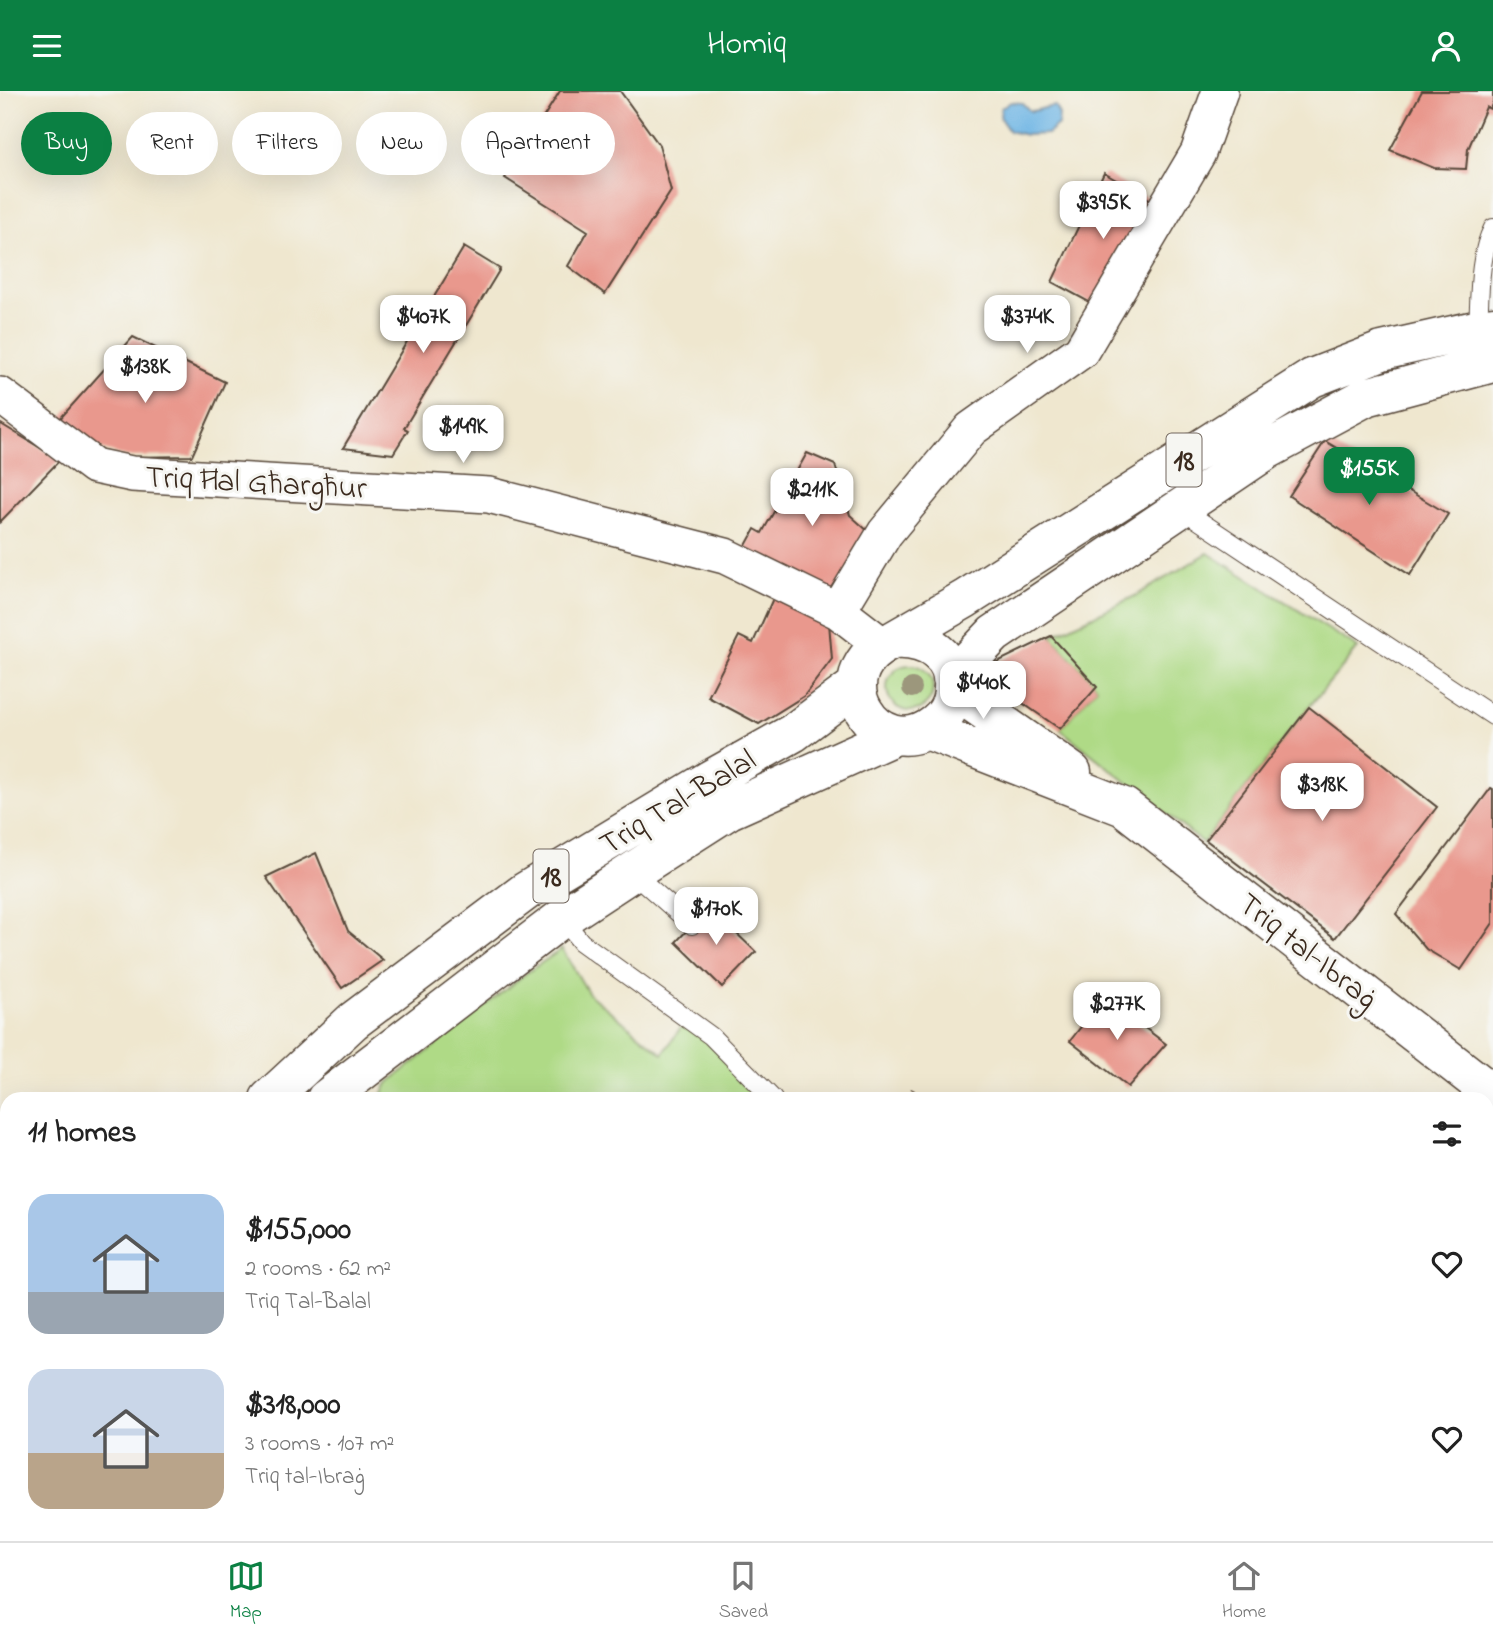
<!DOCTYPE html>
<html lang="en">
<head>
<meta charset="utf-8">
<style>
  :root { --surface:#fff; --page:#f2f2f2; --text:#222; --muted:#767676; --line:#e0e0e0; --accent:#0b8043 }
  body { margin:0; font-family:"Indie Flower",sans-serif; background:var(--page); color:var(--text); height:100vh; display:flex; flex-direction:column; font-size:26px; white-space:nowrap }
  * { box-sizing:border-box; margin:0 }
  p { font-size:23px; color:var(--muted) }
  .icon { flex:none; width:38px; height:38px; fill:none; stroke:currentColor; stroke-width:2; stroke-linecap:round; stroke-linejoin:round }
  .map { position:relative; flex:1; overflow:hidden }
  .drawer { position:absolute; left:0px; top:1001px; width:1494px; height:450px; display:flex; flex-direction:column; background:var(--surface); border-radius:21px 21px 0 0; box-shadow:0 7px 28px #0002 }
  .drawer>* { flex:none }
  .top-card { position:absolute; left:21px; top:21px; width:700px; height:63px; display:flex; gap:14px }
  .price { position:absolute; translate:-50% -60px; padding:0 16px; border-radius:14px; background:#fff; color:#222; font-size:23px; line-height:46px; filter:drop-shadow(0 2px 4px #0008) }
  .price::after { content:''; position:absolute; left:50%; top:42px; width:21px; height:16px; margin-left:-10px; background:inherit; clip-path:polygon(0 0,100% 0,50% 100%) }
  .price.on { background:var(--accent); color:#fff }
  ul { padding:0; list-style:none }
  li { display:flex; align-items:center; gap:21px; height:175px; padding:0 28px }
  li span { display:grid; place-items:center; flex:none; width:196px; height:140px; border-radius:21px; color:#555 }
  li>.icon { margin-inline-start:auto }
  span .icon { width:84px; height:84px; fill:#fffc; stroke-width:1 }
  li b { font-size:30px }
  h2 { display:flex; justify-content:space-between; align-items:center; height:84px; padding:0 28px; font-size:30px }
  .tag { padding:0 24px; border-radius:32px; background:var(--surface); box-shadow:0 7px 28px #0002; font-size:24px; line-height:63px }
  .tag.on { background:var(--accent); color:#fff }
  header { display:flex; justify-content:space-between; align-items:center; height:91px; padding:0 28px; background:var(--accent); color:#fff; font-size:32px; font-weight:600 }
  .tab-bar { display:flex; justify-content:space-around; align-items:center; height:98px; border-top:2px solid var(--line); background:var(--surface); font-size:19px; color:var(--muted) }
  .tab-bar a { display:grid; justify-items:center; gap:4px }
  .tab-bar .on { color:var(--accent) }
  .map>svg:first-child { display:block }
  .green { fill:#afda86; stroke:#758252; stroke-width:2 }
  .water { fill:#6cb4e4; stroke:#546f81; stroke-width:2 }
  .building { fill:#e9988d }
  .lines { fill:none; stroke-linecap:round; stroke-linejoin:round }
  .lane-casing { stroke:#564639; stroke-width:20 }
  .street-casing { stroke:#564639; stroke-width:38 }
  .secondary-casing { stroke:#564639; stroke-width:41 }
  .highway-casing { stroke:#564639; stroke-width:41 }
  .path { stroke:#564639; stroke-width:4.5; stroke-dasharray:5 5; stroke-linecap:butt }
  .lane { stroke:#fff; stroke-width:18 }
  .street { stroke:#fff; stroke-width:35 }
  .secondary { stroke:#fff; stroke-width:38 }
  .highway { stroke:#fff; stroke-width:38 }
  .tree { fill:#9c977c }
  .labels { text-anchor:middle; stroke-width:6; stroke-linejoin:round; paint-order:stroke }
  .shield { fill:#f6f6f2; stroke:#73675e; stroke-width:2 }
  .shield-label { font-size:30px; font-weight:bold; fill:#3b2a1e }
  .street-label { font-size:32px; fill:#3b2a1e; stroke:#f6f6f2 }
</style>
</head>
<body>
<header><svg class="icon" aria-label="menu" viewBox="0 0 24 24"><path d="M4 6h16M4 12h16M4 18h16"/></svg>Homiq<svg class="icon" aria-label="person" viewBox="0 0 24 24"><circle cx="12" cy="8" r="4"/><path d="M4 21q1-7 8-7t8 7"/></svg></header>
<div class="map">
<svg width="1493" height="1450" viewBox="0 0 1493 1450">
  <rect width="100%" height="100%" fill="#f6f6f2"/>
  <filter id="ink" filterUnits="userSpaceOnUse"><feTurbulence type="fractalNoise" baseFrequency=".0143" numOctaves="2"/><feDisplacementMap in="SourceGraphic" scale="14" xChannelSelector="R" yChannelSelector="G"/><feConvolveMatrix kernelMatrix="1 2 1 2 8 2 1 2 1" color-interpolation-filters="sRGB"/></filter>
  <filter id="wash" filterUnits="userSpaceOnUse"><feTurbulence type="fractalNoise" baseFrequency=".00686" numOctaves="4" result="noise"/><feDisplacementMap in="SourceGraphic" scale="28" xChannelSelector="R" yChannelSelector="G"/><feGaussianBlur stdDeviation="1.57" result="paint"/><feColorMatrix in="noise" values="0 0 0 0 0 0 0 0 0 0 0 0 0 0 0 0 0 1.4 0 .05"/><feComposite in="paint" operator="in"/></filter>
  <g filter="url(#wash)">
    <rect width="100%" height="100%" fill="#efe7cf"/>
    <path class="green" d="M1208,462L1358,557L1309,616L1203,752L1060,638L1097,596L1051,545L1135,505Z
      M887 597a23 23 0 1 1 46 0a23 23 0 1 1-46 0Z
      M562,858L589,903L663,963L683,933L708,947L767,1008H380L388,992L525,883Z
      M68,1444H218L226,1450H74Z
      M832,1444H918L911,1450H839Z"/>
    <path class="water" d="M1011,11L1022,12L1030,20C1039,20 1046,15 1055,15L1059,24L1058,34L1047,43L1026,44L1009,40L1000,27L1001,17Z"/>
    <g id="blocks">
      <path class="building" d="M560,0H620L659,54L671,100L605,203L568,175L588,140L505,87Z
        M1422,0H1493V11L1490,18L1486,16L1468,58L1466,78L1434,77L1390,59Z
        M1104,82L1156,112L1100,217L1052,191Z
        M464,156L500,178L404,337L408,339L393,363L343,357Z
        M133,246L225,291L192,365L129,366L103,359L57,331Z
        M1,333L60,369L0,431V334Z
        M1325,350L1448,423L1410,484L1289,405Z
        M807,362L835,374L850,424L870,442L834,503L744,458L755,438L762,442Z
        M775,503L829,532L832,568L804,605L759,633L708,606L739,545L753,552Z
        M1051,545L1097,596L1060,638L998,595L989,575Z
        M1309,616L1437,716L1335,847L1206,749Z
        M1491,697L1493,698V832L1461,879L1426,858L1396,823Z
        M316,762L348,840L383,869L342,897L266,786Z
        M709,816L756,861L722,896L676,851Z
        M1104,906L1166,953L1128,996L1070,950Z
        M1488,1281L1493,1289V1313L1488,1317Z
        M244,1444H287L281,1450H237Z
        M327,1444H368L373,1450H332Z
        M501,1444H606L608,1450H503Z"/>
    </g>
  </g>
  <g filter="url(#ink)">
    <use href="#blocks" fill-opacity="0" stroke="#564639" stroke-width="2"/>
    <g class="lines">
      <g class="lane-casing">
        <path id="lane" d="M1478,237C1480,205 1478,167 1493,137
          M1180,417L1493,625
          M632,781L692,834
          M562,827L581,851L711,945L773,1008
          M0,1217L7,1221
          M1488,1218L1493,1215
          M1488,1346L1493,1342
          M389,1444L393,1450
          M1448,1444L1451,1450"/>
      </g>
      <g class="street-casing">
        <path id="street" d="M0,304L94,375L132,383L489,404L725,465L838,520L882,554
          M838,520L885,442L971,338L1081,260L1198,62L1220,0"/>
      </g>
      <g class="secondary-casing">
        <path id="secondary" d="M953,598L1072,681
          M927,639L1124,716L1493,1003"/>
      </g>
      <g class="highway-casing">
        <path id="highway" d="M894,549C927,547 957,565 953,602C951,615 945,626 935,633C879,678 815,581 894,549L965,508L1312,287L1382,260L1493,235
          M952,587L994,543L1267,359L1366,306L1493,272
          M269,1008L353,930L526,800L711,688L793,642L857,594
          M326,1008L562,827L632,781L729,719L896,644
          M0,1340L7,1329
          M0,1409L7,1398"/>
      </g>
      <path class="path" d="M908,1008L913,998"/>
      <use href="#lane" class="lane"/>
      <use href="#street" class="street"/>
      <use href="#secondary" class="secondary"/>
      <use href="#highway" class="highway"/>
    </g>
    <circle class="tree" cx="912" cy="597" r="10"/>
  </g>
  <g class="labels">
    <g class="shield">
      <rect x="1166.5" y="342.5" width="35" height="53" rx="5"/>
      <rect x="533.5" y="758.5" width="35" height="53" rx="5"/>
    </g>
    <g class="shield-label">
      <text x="1184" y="379">18</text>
      <text x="551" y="795">18</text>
    </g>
    <g class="street-label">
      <text transform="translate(256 390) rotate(3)" y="11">Triq Ħal Għargħur</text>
      <text transform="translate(677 710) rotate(-31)" y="11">Triq Tal-Balal</text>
      <text transform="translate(1309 859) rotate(38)" y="11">Triq tal-Ibraġ</text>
    </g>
  </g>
</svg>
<b class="price" style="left:1103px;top:150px">$395K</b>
<b class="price" style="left:423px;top:264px">$407K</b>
<b class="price" style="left:1027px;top:264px">$374K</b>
<b class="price" style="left:145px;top:314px">$138K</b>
<b class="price" style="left:463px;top:374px">$149K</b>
<b class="price on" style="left:1369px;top:416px">$155K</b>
<b class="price" style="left:812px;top:437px">$211K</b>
<b class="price" style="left:983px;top:630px">$440K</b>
<b class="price" style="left:1322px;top:732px">$318K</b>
<b class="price" style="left:716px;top:856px">$170K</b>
<b class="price" style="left:1117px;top:951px">$277K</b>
<div class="top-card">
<a class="tag on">Buy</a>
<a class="tag">Rent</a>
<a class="tag">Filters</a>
<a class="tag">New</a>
<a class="tag">Apartment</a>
</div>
<section class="drawer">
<h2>11 homes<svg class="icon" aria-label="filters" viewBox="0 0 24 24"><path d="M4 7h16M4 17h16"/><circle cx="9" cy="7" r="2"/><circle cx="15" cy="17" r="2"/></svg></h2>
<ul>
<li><span style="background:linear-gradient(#a9c7e8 70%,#9aa5b1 0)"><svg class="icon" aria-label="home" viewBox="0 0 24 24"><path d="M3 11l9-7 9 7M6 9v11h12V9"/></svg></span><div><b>$155,000</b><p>2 rooms · 62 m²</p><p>Triq Tal-Balal</p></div><svg class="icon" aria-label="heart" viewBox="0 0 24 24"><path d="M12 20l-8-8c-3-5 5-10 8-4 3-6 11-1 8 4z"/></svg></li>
<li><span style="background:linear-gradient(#c9d6e8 60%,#b9a48a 0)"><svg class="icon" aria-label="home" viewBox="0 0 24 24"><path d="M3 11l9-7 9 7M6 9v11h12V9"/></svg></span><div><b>$318,000</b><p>3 rooms · 107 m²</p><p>Triq tal-Ibraġ</p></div><svg class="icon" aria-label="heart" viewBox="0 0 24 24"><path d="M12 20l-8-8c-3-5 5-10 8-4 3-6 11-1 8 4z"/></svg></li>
</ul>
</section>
</div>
<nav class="tab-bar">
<a class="on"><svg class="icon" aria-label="map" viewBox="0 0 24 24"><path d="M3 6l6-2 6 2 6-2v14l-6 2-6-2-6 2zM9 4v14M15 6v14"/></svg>Map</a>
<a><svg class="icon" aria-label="saved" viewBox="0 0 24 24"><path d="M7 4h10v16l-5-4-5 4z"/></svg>Saved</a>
<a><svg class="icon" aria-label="home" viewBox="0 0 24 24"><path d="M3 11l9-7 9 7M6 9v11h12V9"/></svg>Home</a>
</nav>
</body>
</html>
